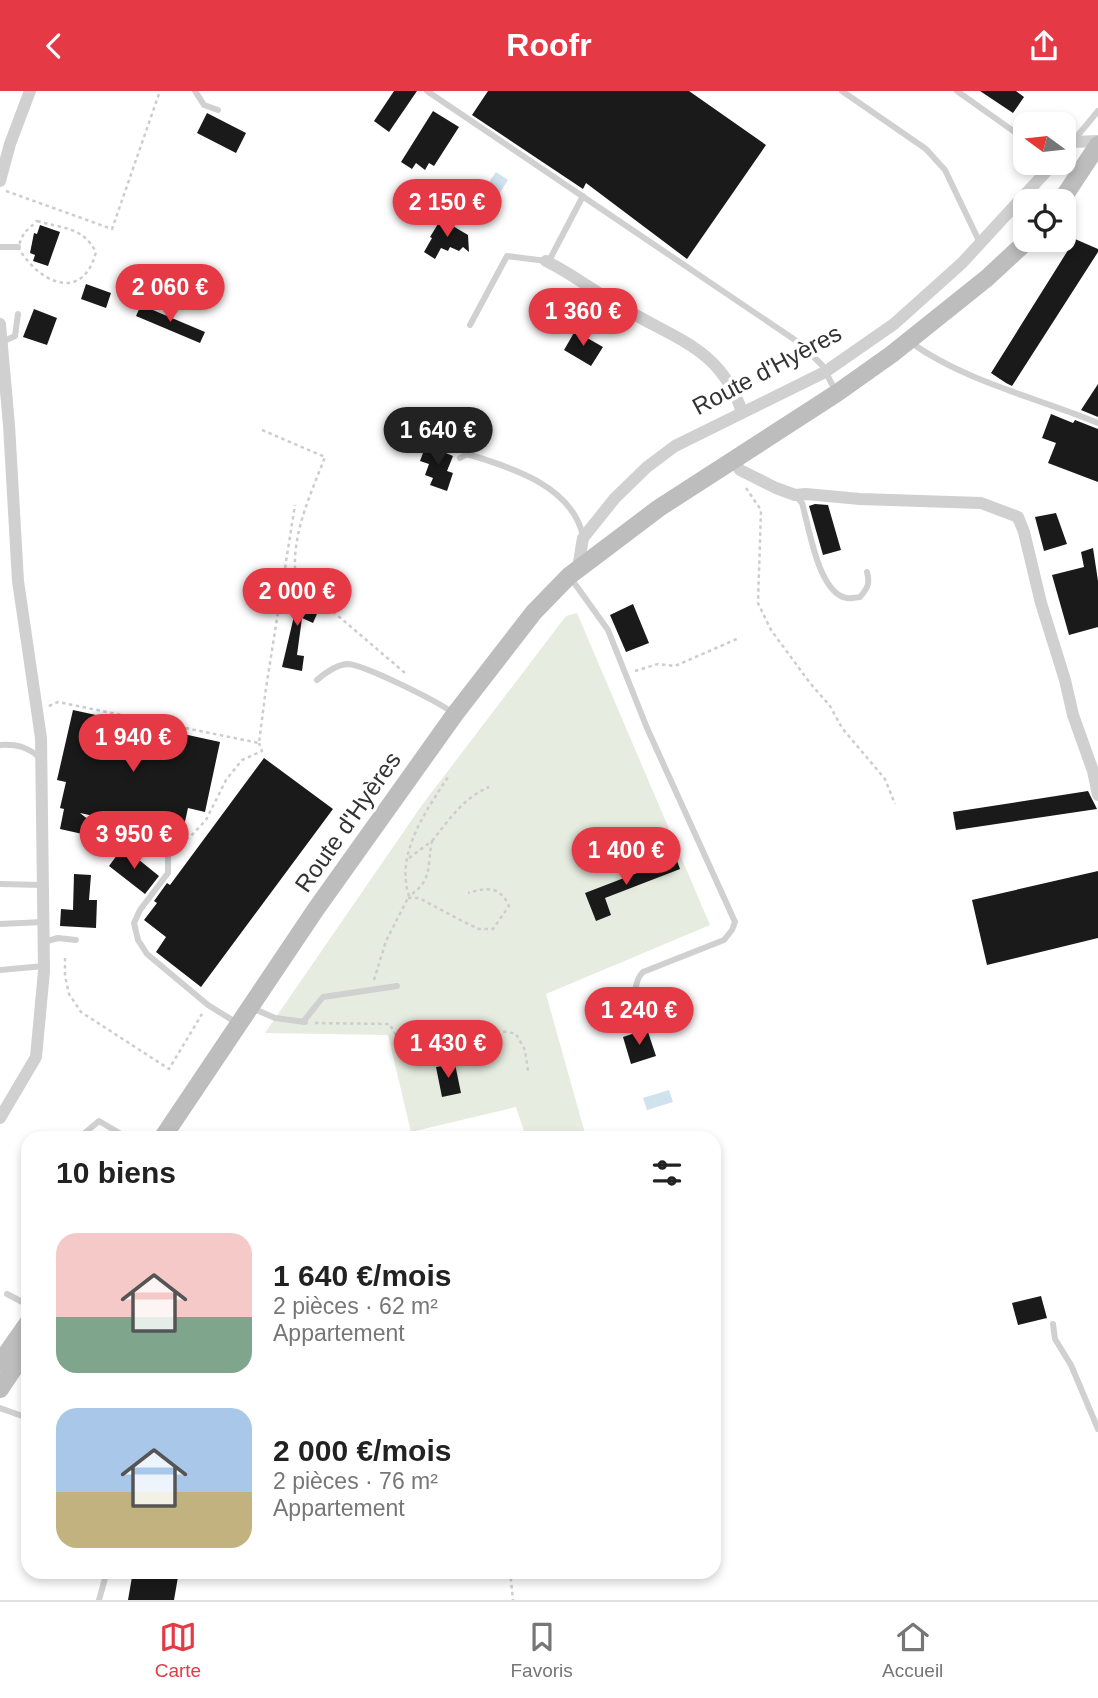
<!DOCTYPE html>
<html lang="fr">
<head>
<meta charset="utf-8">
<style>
  :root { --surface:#fff; --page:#f6f6f6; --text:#222; --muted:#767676; --line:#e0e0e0; --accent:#e63946 }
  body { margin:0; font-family:Helvetica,sans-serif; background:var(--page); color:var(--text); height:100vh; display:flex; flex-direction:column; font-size:26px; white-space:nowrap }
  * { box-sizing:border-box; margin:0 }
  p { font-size:23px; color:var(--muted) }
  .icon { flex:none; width:38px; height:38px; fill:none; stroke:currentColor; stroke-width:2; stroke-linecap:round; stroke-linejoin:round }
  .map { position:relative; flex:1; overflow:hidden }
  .sheet { position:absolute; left:21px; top:1040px; width:700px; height:448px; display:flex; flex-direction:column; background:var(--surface); border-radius:21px; box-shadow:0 4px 10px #0003 }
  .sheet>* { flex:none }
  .needle { width:46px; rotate:285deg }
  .fabs { position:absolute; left:1013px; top:21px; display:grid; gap:14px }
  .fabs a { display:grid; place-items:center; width:63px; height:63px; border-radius:14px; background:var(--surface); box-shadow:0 4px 10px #0003; font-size:35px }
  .price { position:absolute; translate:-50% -60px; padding:0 16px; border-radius:24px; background:var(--accent); color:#fff; font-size:23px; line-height:46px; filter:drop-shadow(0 2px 4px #0008) }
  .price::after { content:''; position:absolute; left:50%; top:42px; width:21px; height:16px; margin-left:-10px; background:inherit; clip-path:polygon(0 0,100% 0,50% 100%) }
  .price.on { background:#222; color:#fff }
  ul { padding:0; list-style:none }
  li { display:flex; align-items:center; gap:21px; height:175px; padding:0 35px }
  li span { display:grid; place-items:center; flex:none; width:196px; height:140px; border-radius:21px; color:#555 }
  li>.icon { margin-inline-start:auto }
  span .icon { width:84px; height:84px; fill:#fffc; stroke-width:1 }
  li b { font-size:30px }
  h2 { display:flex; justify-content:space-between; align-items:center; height:84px; padding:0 35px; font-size:30px }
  header { display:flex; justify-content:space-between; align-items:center; height:91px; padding:0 35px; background:var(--accent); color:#fff; font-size:32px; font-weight:700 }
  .tab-bar { display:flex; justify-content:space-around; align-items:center; height:98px; border-top:2px solid var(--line); background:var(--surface); font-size:19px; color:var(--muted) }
  .tab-bar a { display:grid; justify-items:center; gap:4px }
  .tab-bar .on { color:var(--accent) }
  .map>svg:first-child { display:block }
  .green { fill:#e6ecdf }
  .water { fill:#cfe2ee }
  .building { fill:#1a1a1a }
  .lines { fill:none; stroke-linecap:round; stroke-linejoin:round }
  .path { stroke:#cdcdcd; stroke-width:2.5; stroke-dasharray:3.5 3.5; stroke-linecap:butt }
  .lane { stroke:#d0d0d0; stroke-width:6 }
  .street { stroke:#d0d0d0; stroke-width:12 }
  .secondary { stroke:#bdbdbd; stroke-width:18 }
  .labels { text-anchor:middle; stroke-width:7; stroke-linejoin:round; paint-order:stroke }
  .street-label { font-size:24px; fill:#333; stroke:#fff }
</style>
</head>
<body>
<header><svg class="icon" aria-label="back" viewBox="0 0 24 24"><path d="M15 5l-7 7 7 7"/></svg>Roofr<svg class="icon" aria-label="share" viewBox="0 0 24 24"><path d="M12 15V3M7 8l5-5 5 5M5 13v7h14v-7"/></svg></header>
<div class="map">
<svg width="1098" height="1509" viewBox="0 0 1098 1509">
  <rect width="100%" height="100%" fill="#fff"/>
  <path class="green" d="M577,522L710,834L546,903L586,1046H526L516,1016L411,1041L388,944L265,942L422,714L566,525Z"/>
  <path class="water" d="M496,81L508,89L496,108L480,98L481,95L485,97Z
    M669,999L673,1011L647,1019L643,1007Z"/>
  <path class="building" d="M394,0H417L389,41L374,30Z
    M488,0H689L766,54L687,168L586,92L583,98L472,24Z
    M980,0H1016L1024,6L1013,22Z
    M433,20L459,36L434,75L429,72L425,79L416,72L412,78L401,71Z
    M207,22L246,42L236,62L197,42Z
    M441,128L468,144L469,161L463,156L459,160L450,156L448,160L441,157L435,168L424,161L432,147L430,146Z
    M40,134L60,141L48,175L33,170L35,164L30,162L34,142L37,143Z
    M1075,148L1098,158V161L1012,295L1006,292L991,282Z
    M86,193L111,202L106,217L81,208Z
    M141,214L205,241L200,252L136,225Z
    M34,218L57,227L47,254L23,246Z
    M575,240L603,256L591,275L564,259Z
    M1098,293V326L1081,319Z
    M1051,323L1073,332L1075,329L1098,338V391L1048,372L1056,352L1042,347Z
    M426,354L453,365L447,380L453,382L447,400L430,394L433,387L425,384L429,373L420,370Z
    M815,413L828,414L841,459L823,464L809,415Z
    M1056,422L1067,453L1044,460L1035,426Z
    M1093,457L1098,490V536L1069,544L1052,484L1084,476L1081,461Z
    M290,500L320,516L313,532L302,527L297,564L304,565L302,580L282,576L294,525L301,526L283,518Z
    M633,513L649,552L626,561L610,524Z
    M73,619L220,651L205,721L188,717L182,744L80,722L90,730L87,744L60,738L64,718L60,717L66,691L57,689Z
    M264,667L333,718L201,896L156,861L166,846L144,829L157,812L154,810L167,792L170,794Z
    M1088,700L1097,718L956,739L953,721Z
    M123,756L159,785L145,803L109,775Z
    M676,767L680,778L605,807L611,824L596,830L585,802Z
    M1098,780V847L987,874L972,809Z
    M74,783L91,784L89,809H97L96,837L60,835L61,818L73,819Z
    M647,938L656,965L631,973L623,946Z
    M455,973L461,1002L442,1006L436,976Z
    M1041,1205L1047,1227L1018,1234L1012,1212Z
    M133,1480H179L174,1509H128Z"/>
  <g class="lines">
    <path class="path" d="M6,100L112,138L160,0
      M37,130C63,138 82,135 96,161C82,214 37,190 18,156L24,142Z
      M262,339L325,366C310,405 290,446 296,489L405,582
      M746,397L761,419L758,512L771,539L810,592L830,615L842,637L885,688L895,713
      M635,580L658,573L675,575L739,547
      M49,615L58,611L259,652L266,597L295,414
      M432,750C449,729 463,707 489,696
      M174,756L190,746L206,729L226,689L242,669L262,660L259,652
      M409,767L432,750C427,774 433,790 409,805
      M408,807H419L464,831L479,838H493L509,815C500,795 487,796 468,802
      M65,867V885L69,903L81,921L169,978L202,923
      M374,889L386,850L409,805C395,763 426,720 448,686
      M315,932L390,933C398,952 403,948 421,955L422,973
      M421,955C444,944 492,935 516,943L525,959L528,980
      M510,1480L513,1509"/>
    <path class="lane" d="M195,0L204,14L218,19
      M427,0L798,251L822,274L836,301
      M842,0L926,58L945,79L980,152
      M957,0L1026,49
      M1074,49L1098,20
      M0,156H18
      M470,234L507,165L546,170L551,166L583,105
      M2,251L15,245L18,223
      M910,251C966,291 1035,306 1098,332
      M460,367L467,363C511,376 572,395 583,445
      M796,405L802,412C809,437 817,490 839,504C846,509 853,507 860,506C868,497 870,492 867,481
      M570,486L608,539L647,637L735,831L732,839L724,849L643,881C634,890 635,904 635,916
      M317,589C325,582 336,574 347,573C363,573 439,611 453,622
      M0,654C17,653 28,656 40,667
      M151,753L168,763V782L140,819L134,832L138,849L147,863L208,914L237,932
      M0,793L43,794
      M0,833L43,831
      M44,851L58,847L76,849
      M0,879L44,875
      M252,917L275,927L305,931
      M303,931L323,906L397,895
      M80,1046L99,1030L126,1046
      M7,1203L28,1214
      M1053,1233L1055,1248L1071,1274L1098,1338
      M0,1317L28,1327
      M99,1509L107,1480"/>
    <path class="street" d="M1064,60L1073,51L1098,50
      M0,90L10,53L30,0
      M546,170C574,184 598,203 625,218C677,249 721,258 742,321
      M0,233L9,334L18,490L41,647L44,880L36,966L0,1027
      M733,369L740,379L776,397L795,404L806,403L860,408L981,412L1018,426L1024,441L1041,512L1065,589L1073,624L1093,680L1098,704
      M578,477L583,447L615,407L647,376L675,355L825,281L894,233L962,172L1054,72"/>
    <path class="secondary" d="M1061,110L1098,54
      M163,1046L316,818L455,623L534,521L569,485L659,417L837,302L892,263L987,187L1028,149
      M0,1272L28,1232
      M0,1298L28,1256"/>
  </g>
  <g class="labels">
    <g class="street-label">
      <text transform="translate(767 279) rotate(-28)" y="8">Route d'Hyères</text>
      <text transform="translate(348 731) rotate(-55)" y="8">Route d'Hyères</text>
    </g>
  </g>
</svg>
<div class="fabs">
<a><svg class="needle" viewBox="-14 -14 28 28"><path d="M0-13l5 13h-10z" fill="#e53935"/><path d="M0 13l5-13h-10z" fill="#767676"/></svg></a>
<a><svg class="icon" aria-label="locate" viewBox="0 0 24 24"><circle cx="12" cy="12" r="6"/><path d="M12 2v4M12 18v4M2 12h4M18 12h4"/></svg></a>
</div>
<b class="price" style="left:447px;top:148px">2 150 €</b>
<b class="price" style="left:170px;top:233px">2 060 €</b>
<b class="price" style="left:583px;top:257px">1 360 €</b>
<b class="price on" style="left:438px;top:376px">1 640 €</b>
<b class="price" style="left:297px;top:537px">2 000 €</b>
<b class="price" style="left:133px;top:683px">1 940 €</b>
<b class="price" style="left:134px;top:780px">3 950 €</b>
<b class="price" style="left:626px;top:796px">1 400 €</b>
<b class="price" style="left:639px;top:956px">1 240 €</b>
<b class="price" style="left:448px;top:989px">1 430 €</b>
<section class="sheet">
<h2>10 biens<svg class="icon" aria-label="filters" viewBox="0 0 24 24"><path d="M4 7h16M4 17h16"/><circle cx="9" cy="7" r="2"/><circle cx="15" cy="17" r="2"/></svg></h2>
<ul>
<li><span style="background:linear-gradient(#f6c9c9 60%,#7fa58c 0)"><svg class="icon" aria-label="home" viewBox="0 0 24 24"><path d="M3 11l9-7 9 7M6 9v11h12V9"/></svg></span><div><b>1 640 €/mois</b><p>2 pièces · 62 m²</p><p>Appartement</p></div></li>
<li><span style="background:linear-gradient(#a9c7e8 60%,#c2b280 0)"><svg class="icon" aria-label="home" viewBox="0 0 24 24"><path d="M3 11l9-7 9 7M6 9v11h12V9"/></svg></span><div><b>2 000 €/mois</b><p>2 pièces · 76 m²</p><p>Appartement</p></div></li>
</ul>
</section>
</div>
<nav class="tab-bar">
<a class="on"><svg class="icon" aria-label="map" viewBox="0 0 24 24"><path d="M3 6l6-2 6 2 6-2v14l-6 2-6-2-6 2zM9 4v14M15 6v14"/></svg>Carte</a>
<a><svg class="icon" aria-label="saved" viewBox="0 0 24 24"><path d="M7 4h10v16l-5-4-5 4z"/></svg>Favoris</a>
<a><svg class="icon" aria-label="home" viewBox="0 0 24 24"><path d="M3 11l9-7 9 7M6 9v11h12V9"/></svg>Accueil</a>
</nav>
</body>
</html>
